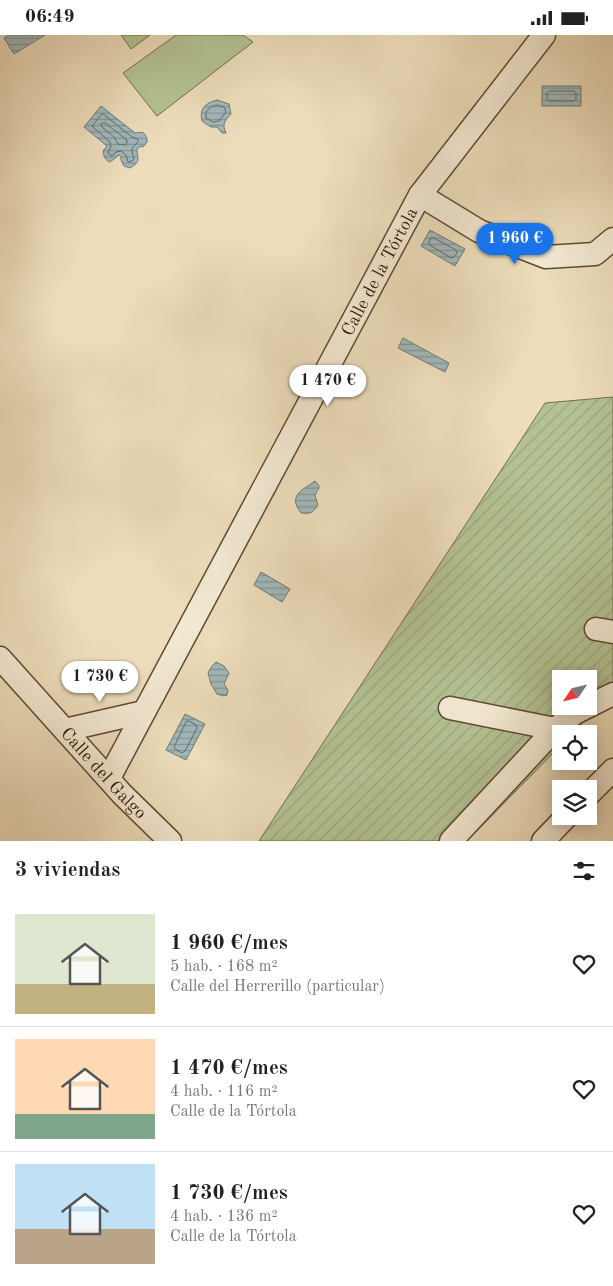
<!DOCTYPE html>
<html lang="es">
<head>
<meta charset="utf-8">
<style>
  :root { --surface:#fff; --page:#f6f6f6; --text:#222; --muted:#767676; --line:#e0e0e0; --accent:#1a73e8 }
  body { margin:0; font-family:"Old Standard TT",serif; background:var(--page); color:var(--text); height:100vh; display:flex; flex-direction:column; font-size:19px; white-space:nowrap }
  * { box-sizing:border-box; margin:0 }
  p { font-size:16px; color:var(--muted) }
  .icon { flex:none; width:28px; height:28px; fill:none; stroke:currentColor; stroke-width:2; stroke-linecap:round; stroke-linejoin:round }
  .map { position:relative; height:806px; overflow:hidden }
  .panel { display:flex; flex-direction:column; background:var(--surface); flex:1 }
  .panel>* { flex:none }
  .needle { width:32px; rotate:235deg }
  .fabs { position:absolute; left:552px; top:635px; display:grid; gap:10px }
  .fabs a { display:grid; place-items:center; width:45px; height:45px; border-radius:0px; background:var(--surface); box-shadow:0 2px 12px #0003; font-size:25px }
  .price { position:absolute; translate:-50% -42px; padding:0 11px; border-radius:18px; background:#fff; color:#222; font-size:16px; line-height:32px; filter:drop-shadow(0 1px 2px #0008) }
  .price::after { content:''; position:absolute; left:50%; top:30px; width:15px; height:11px; margin-left:-8px; background:inherit; clip-path:polygon(0 0,100% 0,50% 100%) }
  .price.active { background:var(--accent); color:#fff }
  ul { padding:0; list-style:none }
  li { display:flex; align-items:center; gap:15px; height:125px; padding:0 15px }
  li+li { border-top:1px solid var(--line) }
  li span { display:grid; place-items:center; flex:none; width:140px; height:100px; border-radius:0px; color:#555 }
  li>.icon { margin-inline-start:auto }
  span .icon { width:60px; height:60px; fill:#fffc; stroke-width:1 }
  li b { font-size:21px }
  h2 { display:flex; justify-content:space-between; align-items:center; height:60px; padding:0 15px; font-size:21px }
  .status { display:flex; justify-content:space-between; align-items:center; height:35px; padding:0 25px; background:var(--surface); direction:ltr }
  .status svg { height:14px; fill:currentColor }
  .map>svg:first-child { display:block }
  .grass { fill:#b4c293; stroke:#706e4c }
  .garden { fill:url(#garden-furrows); stroke:#706e4c; fill-rule:evenodd }
  .water { fill:url(#water-rules); stroke:#727973 }
  .lines { fill:none; stroke-linecap:round; stroke-linejoin:round }
  .shore { stroke:#666a61; stroke-width:1 }
  .street-casing { stroke:#5d4c33; stroke-width:25 }
  .street { stroke:#f3e9d3; stroke-width:22 }
  .labels { text-anchor:middle; stroke-width:5; stroke-linejoin:round; paint-order:stroke }
  .street-label { font-size:18px; fill:#2d1b06; stroke:#f3e9d3 }
</style>
</head>
<body>
<div class="status"><b>06:49</b><svg viewBox="0 0 49 12"><path d="M0 12V9h3v3zM5 12V6h3v6zM10 12V3h3v9zM15 12V0h3v12zM26 1h20v11H26zM47 4h2v5h-2z"/></svg></div>
<div class="map">
<svg width="613" height="806" viewBox="0 0 613 806">
  <defs>
    <pattern id="garden-furrows" width="10" height="10" patternUnits="userSpaceOnUse" patternTransform="scale(1.25)"><rect width="10" height="10" fill="#b4c293"/><path d="M-1 1l2-2M0 10L10 0M9 11l2-2" fill="none" stroke="#9ba67d"/></pattern>
    <pattern id="water-rules" width="6" height="5" patternUnits="userSpaceOnUse" patternTransform="scale(1.25)"><rect width="6" height="5" fill="#a0b8bc"/><path d="M0 2.5h6" fill="none" stroke="#839597"/></pattern>
  </defs>
  <rect width="100%" height="100%" fill="#edddbb"/>
  <filter id="stains"><feTurbulence type="fractalNoise" baseFrequency=".004" numOctaves="4"/><feColorMatrix values="0 0 0 0 .2 0 0 0 0 .09 0 0 0 0 .02 0 0 0 .5 -.17"/></filter>
  <radialGradient id="worn" r=".72"><stop offset=".6" stop-color="#630" stop-opacity="0"/><stop offset="1" stop-color="#630" stop-opacity=".3"/></radialGradient>
  <path class="grass" d="M121,0H150L131,14Z
    M176,0H243L253,7L157,81L123,38Z"/>
  <path class="garden" d="M613,362V670L589,681L572,699H561V710L467,806H259L545,368ZM561,644H589V671H561Z"/>
  <path class="water" d="M8,0H45L14,19L4,3Z
    M542,51H581V71H542Z
    M217,65L229,69L231,79C224,87 222,89 226,98H222L217,92H211L202,86C199,74 205,68 217,65Z
    M101,71L135,98C143,97 144,96 147,104V107L143,112L141,111L137,114C137,124 142,126 130,133L124,131L121,125V122L119,120L110,127C105,125 104,122 103,116L107,111L84,92Z
    M430,195L465,214L455,231L421,211Z
    M403,303L449,328L445,337L398,313Z
    M315,446C323,454 317,453 315,461L318,470C313,478 310,479 301,478C287,460 303,455 315,446Z
    M261,537L290,554L282,567L254,550Z
    M216,627L224,631L229,638L224,649L228,655L227,660L224,661L217,659L211,649L208,638L212,631Z
    M185,679L205,689L186,725L166,715Z"/>
  <g class="lines">
    <path class="shore" d="M550,56H574L576,58V64L574,66H549L547,64V58Z
      M217,70L224,72L226,77L219,86L213,87L206,83V77L211,72Z
      M103,79L132,102L138,104V107L132,113V117L134,123L132,126L128,127L126,120L121,116L116,117L112,121L109,119L108,117L111,112L110,107L92,91L101,80Z
      M103,88H105L127,105V107L126,110H124L118,109L114,102L102,92L101,89Z
      M431,203H434L456,215L457,218L454,222L451,223L430,210L429,208Z
      M189,686L196,690L197,693L185,716L182,718L175,714L174,712L186,687Z"/>
    <g class="street-casing">
      <g id="street">
        <path d="M420,160L479,196L546,222L595,219L613,204"/>
        <path d="M596,594L613,597"/>
        <path id="s1" d="M0,623L122,759L170,806"/>
        <path d="M450,673L555,694"/>
        <path d="M65,695L144,677"/>
        <path id="s2" d="M109,743L420,160L544,0"/>
        <path d="M589,759L613,735"/>
        <path d="M451,806L555,694L575,678L613,659"/>
        <path d="M543,806L567,781"/>
      </g>
    </g>
    <use href="#street" class="street"/>
  </g>
  <g class="labels">
    <g class="street-label">
      <text dy="6" stroke="none"><textPath href="#s2" startOffset="574">Calle de la Tórtola</textPath></text>
      <text dy="6" stroke="none"><textPath href="#s1" startOffset="155">Calle del Galgo</textPath></text>
    </g>
  </g>
  <rect width="100%" height="100%" filter="url(#stains)"/>
  <rect width="100%" height="100%" fill="url(#worn)"/>
</svg>
<div class="fabs">
<a><svg class="needle" viewBox="-14 -14 28 28"><path d="M0-13l5 13h-10z" fill="#e53935"/><path d="M0 13l5-13h-10z" fill="#767676"/></svg></a>
<a><svg class="icon" aria-label="locate" viewBox="0 0 24 24"><circle cx="12" cy="12" r="6"/><path d="M12 2v4M12 18v4M2 12h4M18 12h4"/></svg></a>
<a><svg class="icon" aria-label="layers" viewBox="0 0 24 24"><path d="M12 4l9 5-9 5-9-5zM3 14l9 5 9-5"/></svg></a>
</div>
<b class="price active" style="left:515px;top:230px">1 960 €</b>
<b class="price" style="left:328px;top:372px">1 470 €</b>
<b class="price" style="left:100px;top:668px">1 730 €</b>
</div>
<section class="panel">
<h2>3 viviendas<svg class="icon" aria-label="filters" viewBox="0 0 24 24"><path d="M4 7h16M4 17h16"/><circle cx="9" cy="7" r="2"/><circle cx="15" cy="17" r="2"/></svg></h2>
<ul>
<li><span style="background:linear-gradient(#dfe7d0 70%,#c2b280 0)"><svg class="icon" aria-label="home" viewBox="0 0 24 24"><path d="M3 11l9-7 9 7M6 9v11h12V9"/></svg></span><div><b>1 960 €/mes</b><p>5 hab. · 168 m²</p><p>Calle del Herrerillo (particular)</p></div><svg class="icon" aria-label="heart" viewBox="0 0 24 24"><path d="M12 20l-8-8c-3-5 5-10 8-4 3-6 11-1 8 4z"/></svg></li>
<li><span style="background:linear-gradient(#ffd9b3 75%,#7fa58c 0)"><svg class="icon" aria-label="home" viewBox="0 0 24 24"><path d="M3 11l9-7 9 7M6 9v11h12V9"/></svg></span><div><b>1 470 €/mes</b><p>4 hab. · 116 m²</p><p>Calle de la Tórtola</p></div><svg class="icon" aria-label="heart" viewBox="0 0 24 24"><path d="M12 20l-8-8c-3-5 5-10 8-4 3-6 11-1 8 4z"/></svg></li>
<li><span style="background:linear-gradient(#bfe0f5 65%,#b9a48a 0)"><svg class="icon" aria-label="home" viewBox="0 0 24 24"><path d="M3 11l9-7 9 7M6 9v11h12V9"/></svg></span><div><b>1 730 €/mes</b><p>4 hab. · 136 m²</p><p>Calle de la Tórtola</p></div><svg class="icon" aria-label="heart" viewBox="0 0 24 24"><path d="M12 20l-8-8c-3-5 5-10 8-4 3-6 11-1 8 4z"/></svg></li>
</ul>
</section>
</body>
</html>
